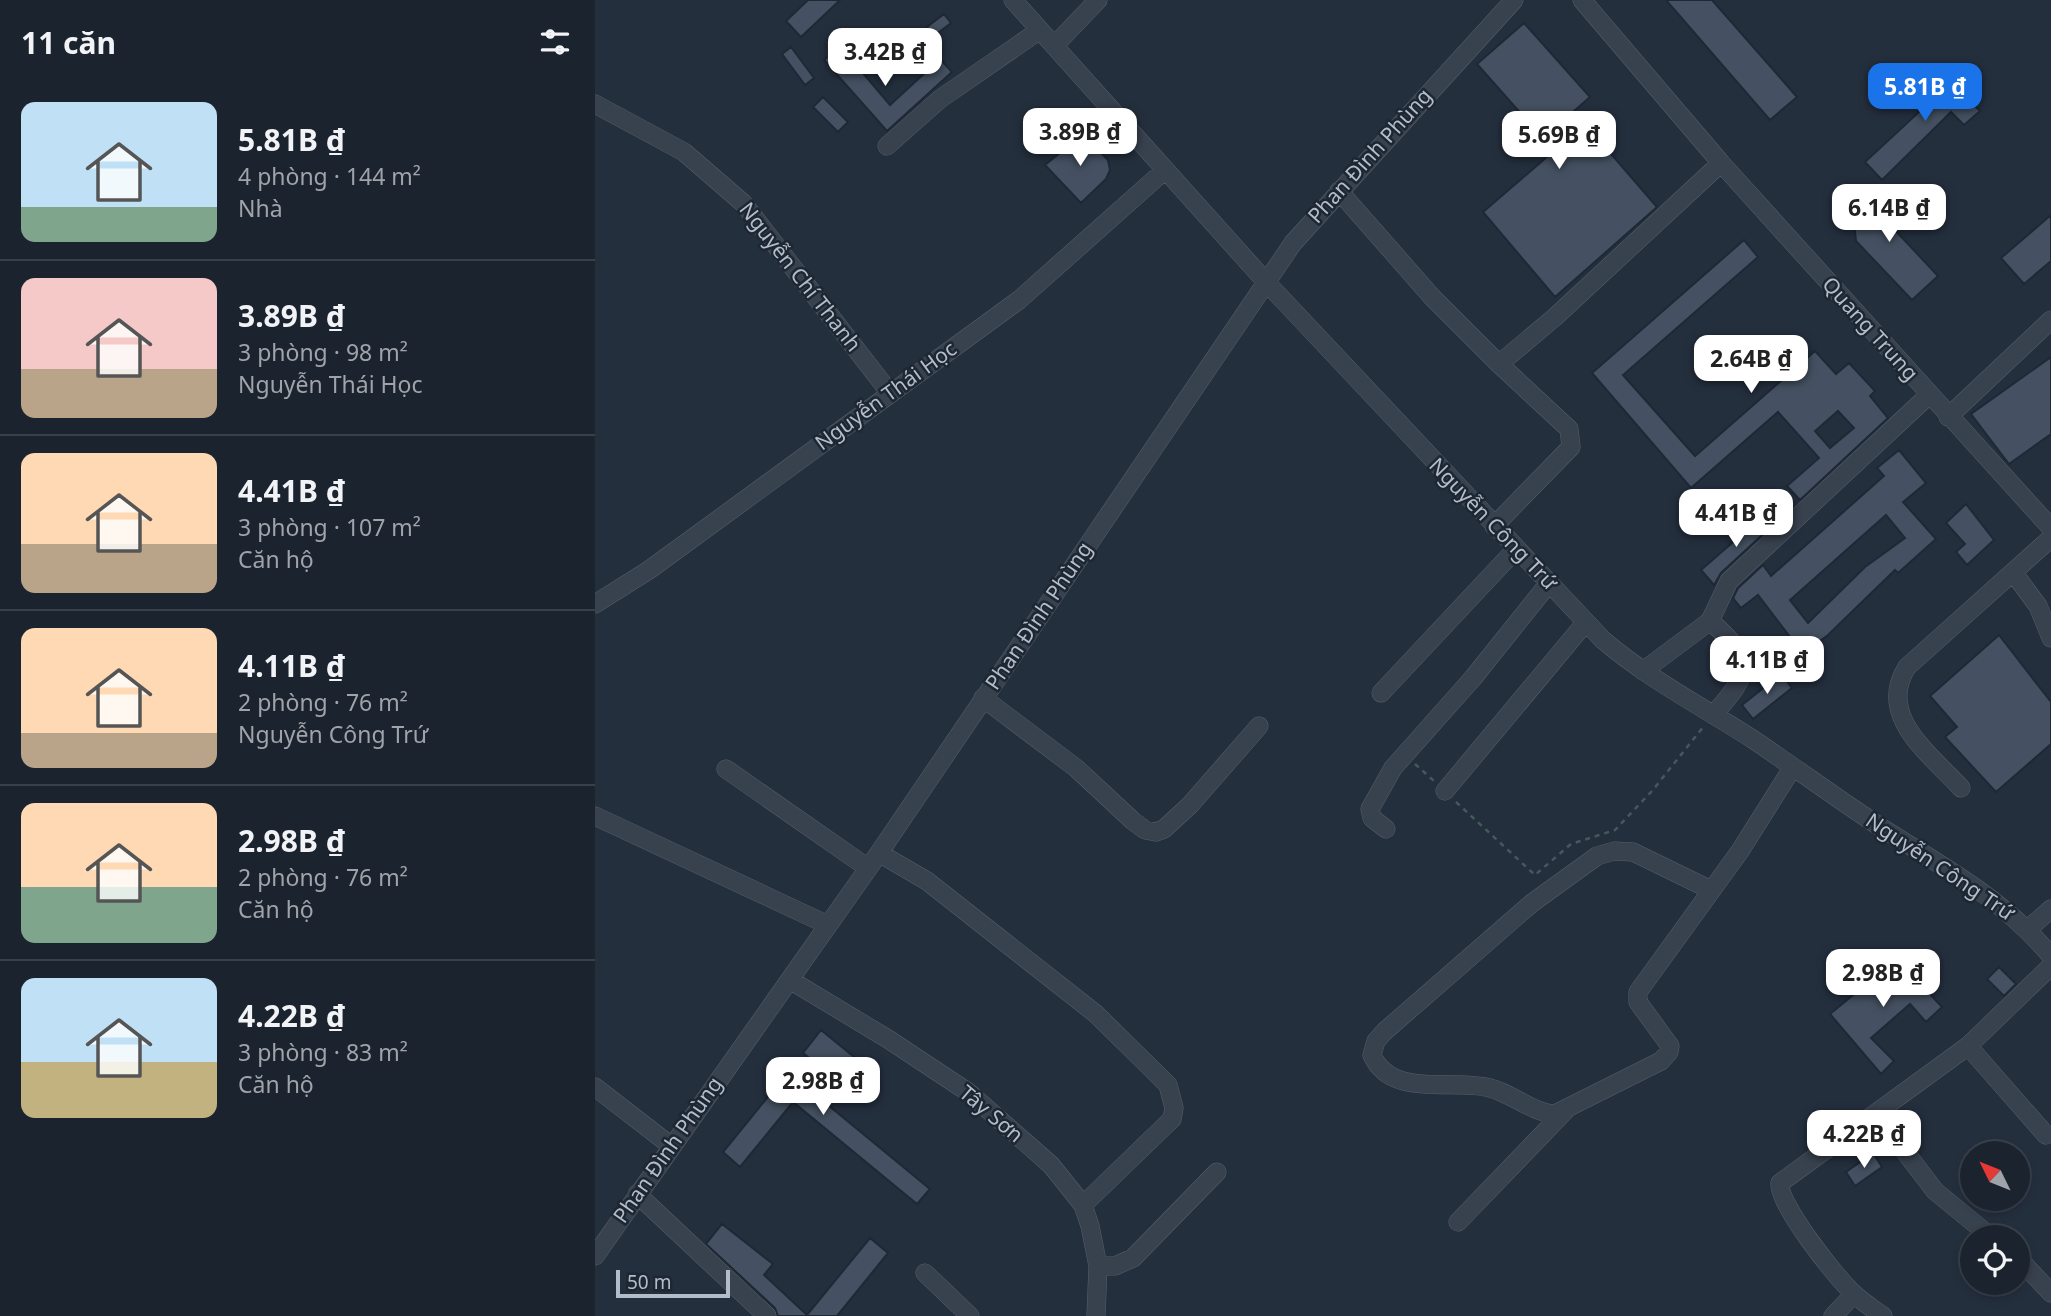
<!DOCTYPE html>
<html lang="vi">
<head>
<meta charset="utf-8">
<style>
  :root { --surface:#1b232e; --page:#242b36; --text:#f1f3f6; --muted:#a0a4aa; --line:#39404a; --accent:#1a73e8 }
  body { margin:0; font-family:"Noto Sans",sans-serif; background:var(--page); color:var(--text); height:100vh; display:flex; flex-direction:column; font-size:26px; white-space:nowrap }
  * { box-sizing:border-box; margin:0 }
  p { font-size:23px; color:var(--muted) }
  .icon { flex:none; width:38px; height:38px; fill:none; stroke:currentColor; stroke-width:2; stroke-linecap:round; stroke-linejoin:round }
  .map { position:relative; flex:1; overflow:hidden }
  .drawer { display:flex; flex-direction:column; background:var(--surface); width:595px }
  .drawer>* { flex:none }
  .needle { width:46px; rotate:313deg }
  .fabs { position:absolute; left:1365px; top:1141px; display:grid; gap:14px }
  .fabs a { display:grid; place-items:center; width:70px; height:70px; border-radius:50%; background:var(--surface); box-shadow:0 4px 10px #0003,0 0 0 2px var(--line); font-size:35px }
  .scale { position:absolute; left:21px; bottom:18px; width:114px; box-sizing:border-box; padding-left:7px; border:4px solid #b4bcc9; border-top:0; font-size:19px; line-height:24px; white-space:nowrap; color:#b4bcc9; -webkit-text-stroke:5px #1d2633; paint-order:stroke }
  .price { position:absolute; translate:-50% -60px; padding:0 16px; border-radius:14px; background:#fff; color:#222; font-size:23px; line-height:46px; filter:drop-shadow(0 2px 4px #0008) }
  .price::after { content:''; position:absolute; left:50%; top:42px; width:21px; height:16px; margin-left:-10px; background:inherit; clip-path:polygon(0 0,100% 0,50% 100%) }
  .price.active { background:var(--accent); color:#fff }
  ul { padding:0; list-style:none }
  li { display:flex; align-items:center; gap:21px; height:175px; padding:0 21px }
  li+li { border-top:2px solid var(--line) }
  li span { display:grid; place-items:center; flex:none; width:196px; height:140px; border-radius:14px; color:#555 }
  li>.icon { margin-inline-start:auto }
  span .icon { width:84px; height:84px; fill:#fffc; stroke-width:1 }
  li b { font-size:30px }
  h2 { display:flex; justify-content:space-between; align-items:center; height:84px; padding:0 21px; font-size:30px }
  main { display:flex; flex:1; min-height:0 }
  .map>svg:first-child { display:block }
  .building { fill:#455162; stroke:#1f2835; stroke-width:2; fill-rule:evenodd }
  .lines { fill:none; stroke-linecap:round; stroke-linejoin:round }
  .minor-casing { stroke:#565f6c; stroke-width:19 }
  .path { stroke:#44595c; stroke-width:2.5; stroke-dasharray:5 5; stroke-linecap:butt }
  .minor { stroke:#38414e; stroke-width:18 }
  .labels { text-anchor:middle; stroke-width:5; stroke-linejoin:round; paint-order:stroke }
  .street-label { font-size:21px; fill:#b4bcc9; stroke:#1d2633 }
</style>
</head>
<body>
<main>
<section class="drawer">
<h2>11 căn<svg class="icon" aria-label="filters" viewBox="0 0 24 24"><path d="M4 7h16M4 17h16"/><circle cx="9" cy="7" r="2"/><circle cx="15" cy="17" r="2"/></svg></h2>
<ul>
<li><span style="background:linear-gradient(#bfe0f5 75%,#7fa58c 0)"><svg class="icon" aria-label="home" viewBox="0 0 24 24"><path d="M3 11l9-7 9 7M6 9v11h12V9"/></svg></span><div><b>5.81B ₫</b><p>4 phòng · 144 m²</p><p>Nhà</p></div></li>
<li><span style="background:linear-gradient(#f6c9c9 65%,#b9a48a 0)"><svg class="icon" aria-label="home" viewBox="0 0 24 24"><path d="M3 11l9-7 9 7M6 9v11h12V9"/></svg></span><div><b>3.89B ₫</b><p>3 phòng · 98 m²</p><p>Nguyễn Thái Học</p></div></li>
<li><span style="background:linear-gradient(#ffd9b3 65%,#b9a48a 0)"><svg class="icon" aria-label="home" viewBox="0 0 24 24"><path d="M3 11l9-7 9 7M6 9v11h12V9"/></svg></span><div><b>4.41B ₫</b><p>3 phòng · 107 m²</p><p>Căn hộ</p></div></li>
<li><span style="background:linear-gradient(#ffd9b3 75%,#b9a48a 0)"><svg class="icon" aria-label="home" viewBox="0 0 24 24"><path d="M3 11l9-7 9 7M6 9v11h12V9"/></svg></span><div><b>4.11B ₫</b><p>2 phòng · 76 m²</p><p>Nguyễn Công Trứ</p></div></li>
<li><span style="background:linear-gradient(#ffd9b3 60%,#7fa58c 0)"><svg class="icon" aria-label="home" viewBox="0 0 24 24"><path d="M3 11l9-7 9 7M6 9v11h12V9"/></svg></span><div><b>2.98B ₫</b><p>2 phòng · 76 m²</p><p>Căn hộ</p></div></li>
<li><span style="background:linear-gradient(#bfe0f5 60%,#c2b280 0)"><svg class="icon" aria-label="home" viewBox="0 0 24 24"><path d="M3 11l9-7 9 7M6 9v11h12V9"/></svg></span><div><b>4.22B ₫</b><p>3 phòng · 83 m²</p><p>Căn hộ</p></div></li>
</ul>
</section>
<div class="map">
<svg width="1456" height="1316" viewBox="0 0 1456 1316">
  <rect width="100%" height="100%" fill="#242f3e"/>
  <path class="building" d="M213,0H245L206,37L191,21Z
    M1071,0H1117L1202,97L1175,120Z
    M349,14L356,23L339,36L332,27Z
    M929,23L995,97L979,111L1062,207L960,297L888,212L959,151L882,64Z
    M245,46L295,105L345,59L357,72L292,131L229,60Z
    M196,47L219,78L210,85L187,54Z
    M1365,64L1377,77L1364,90L1385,111L1369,125L1356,112L1287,180L1270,162L1352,86L1347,81Z
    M228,97L253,122L243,132L218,107Z
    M488,134L513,160L515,170L511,179L486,203L450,165Z
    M1293,193L1298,228L1343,276L1317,300L1261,241L1256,194Z
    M1456,215V261L1429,284L1406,258Z
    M1149,240L1163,257L1028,375L1100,456L1220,351L1241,374L1254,363L1280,391L1275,396L1293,418L1205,500L1192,486L1224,458L1183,412L1096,488L997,373ZM1243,411L1259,428L1235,448L1220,431Z
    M1456,357V434L1414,464L1376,414Z
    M1304,450L1331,483L1308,502L1341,539L1303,573L1300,570L1233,635L1192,666L1179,649L1195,637L1163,595L1146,608L1138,598L1143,588L1168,565L1176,576L1289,476L1282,468ZM1291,515L1310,538L1270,567L1213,623L1195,600Z
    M1371,504L1399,540L1372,565L1361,552L1370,544L1351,523Z
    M1169,515L1178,525L1126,573L1119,585L1106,570Z
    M1404,635L1456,702V744L1401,792L1350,737L1362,727L1335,696Z
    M1186,674L1197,688L1158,719L1147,705Z
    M1302,959L1347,1007L1331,1022L1315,1004L1276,1038L1299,1061L1286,1074L1235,1014Z
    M1404,967L1421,984L1409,996L1392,979Z
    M226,1030L264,1061L233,1105L335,1189L322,1204L198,1102L145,1167L128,1152L181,1087L178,1085L191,1070L221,1095L236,1075L208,1053Z
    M1278,1153L1287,1167L1260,1186L1251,1172Z
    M127,1224L178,1264L169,1275L212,1315L275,1238L293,1253L242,1316H183L180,1308L111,1244Z"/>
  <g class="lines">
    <g class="minor-casing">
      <path id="minor" d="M418,0L671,282L1008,640C1055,680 1108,707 1159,740C1202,769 1244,800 1287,828C1350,868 1407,898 1456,956
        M987,0L1126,163L1456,528
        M459,46L503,0
        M0,104L89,152L148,203L295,393
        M292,146L345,99L445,30
        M744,191L837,297L904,364L960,317L1126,163
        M1353,417L1456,320
        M899,526L976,447L974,429L904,364
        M1418,572L1443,606L1456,638
        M0,604L54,570L424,300L569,171
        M1115,621L1134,581L1334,395
        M1048,671L1115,621C1160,660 1156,673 1118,715
        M786,693L921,549
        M388,698L481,768L538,821L550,830L561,832L569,829L595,805L664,726
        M131,769L273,868
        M1366,788C1335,754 1281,716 1312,667L1456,538
        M850,791L991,622
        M0,816L233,925
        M791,829L777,818L775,809L798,768L878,678L954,583
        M284,853L332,881L501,1014L573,1085L579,1108L577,1119L488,1205
        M1116,890L1038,852L1019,851L1002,856L937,903L790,1031L781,1041L777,1055C796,1099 859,1078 895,1088C918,1094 938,1113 960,1114L1066,1061L1074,1052L1075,1046L1043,1002V992L1145,851L1198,767
        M1433,929L1456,909
        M195,980L293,1039L373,1092L456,1165L488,1205L495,1226L503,1266L501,1316
        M1373,1046L1451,1135
        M0,1087L75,1145
        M1282,1115L1340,1191L1396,1237
        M42,1194L172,1316
        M863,1222L970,1111
        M0,1256L284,853L698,243L919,0
        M1423,1258L1456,1293
        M503,1266H520L538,1258L622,1172
        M330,1273L375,1316
        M1238,1316L1259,1294
        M1288,1316C1277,1308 1266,1301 1257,1292C1241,1277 1182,1203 1185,1183L1373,1046L1456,966"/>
    </g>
    <path class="path" d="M820,764L839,781
      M861,802L940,875L976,844L1020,830L1057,791L1109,726"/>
    <use href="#minor" class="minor"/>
  </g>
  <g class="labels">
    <g class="street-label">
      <text transform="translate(775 156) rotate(-48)" y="7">Phan Đình Phùng</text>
      <text transform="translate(205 277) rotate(52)" y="7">Nguyễn Chí Thanh</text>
      <text transform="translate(1275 329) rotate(48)" y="7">Quang Trung</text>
      <text transform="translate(291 396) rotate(-36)" y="7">Nguyễn Thái Học</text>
      <text transform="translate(898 524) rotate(46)" y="7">Nguyễn Công Trứ</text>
      <text transform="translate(444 616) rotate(-56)" y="7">Phan Đình Phùng</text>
      <text transform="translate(1345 867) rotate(34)" y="7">Nguyễn Công Trứ</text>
      <text transform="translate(396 1114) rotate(40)" y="7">Tây Sơn</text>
      <text transform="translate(73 1150) rotate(-55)" y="7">Phan Đình Phùng</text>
    </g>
  </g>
</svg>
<div class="fabs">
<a><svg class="needle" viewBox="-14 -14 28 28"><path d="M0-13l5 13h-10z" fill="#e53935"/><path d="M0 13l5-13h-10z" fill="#a0a4aa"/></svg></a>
<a><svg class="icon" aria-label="locate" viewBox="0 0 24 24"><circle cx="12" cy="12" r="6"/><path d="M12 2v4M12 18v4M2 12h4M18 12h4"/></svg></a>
</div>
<div class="scale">50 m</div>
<b class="price" style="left:290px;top:88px">3.42B ₫</b>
<b class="price active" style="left:1330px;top:123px">5.81B ₫</b>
<b class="price" style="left:485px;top:168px">3.89B ₫</b>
<b class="price" style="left:964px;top:171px">5.69B ₫</b>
<b class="price" style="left:1294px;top:244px">6.14B ₫</b>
<b class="price" style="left:1156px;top:395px">2.64B ₫</b>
<b class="price" style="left:1141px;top:549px">4.41B ₫</b>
<b class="price" style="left:1172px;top:696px">4.11B ₫</b>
<b class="price" style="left:1288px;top:1009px">2.98B ₫</b>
<b class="price" style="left:228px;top:1117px">2.98B ₫</b>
<b class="price" style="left:1269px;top:1170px">4.22B ₫</b>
</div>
</main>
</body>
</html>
